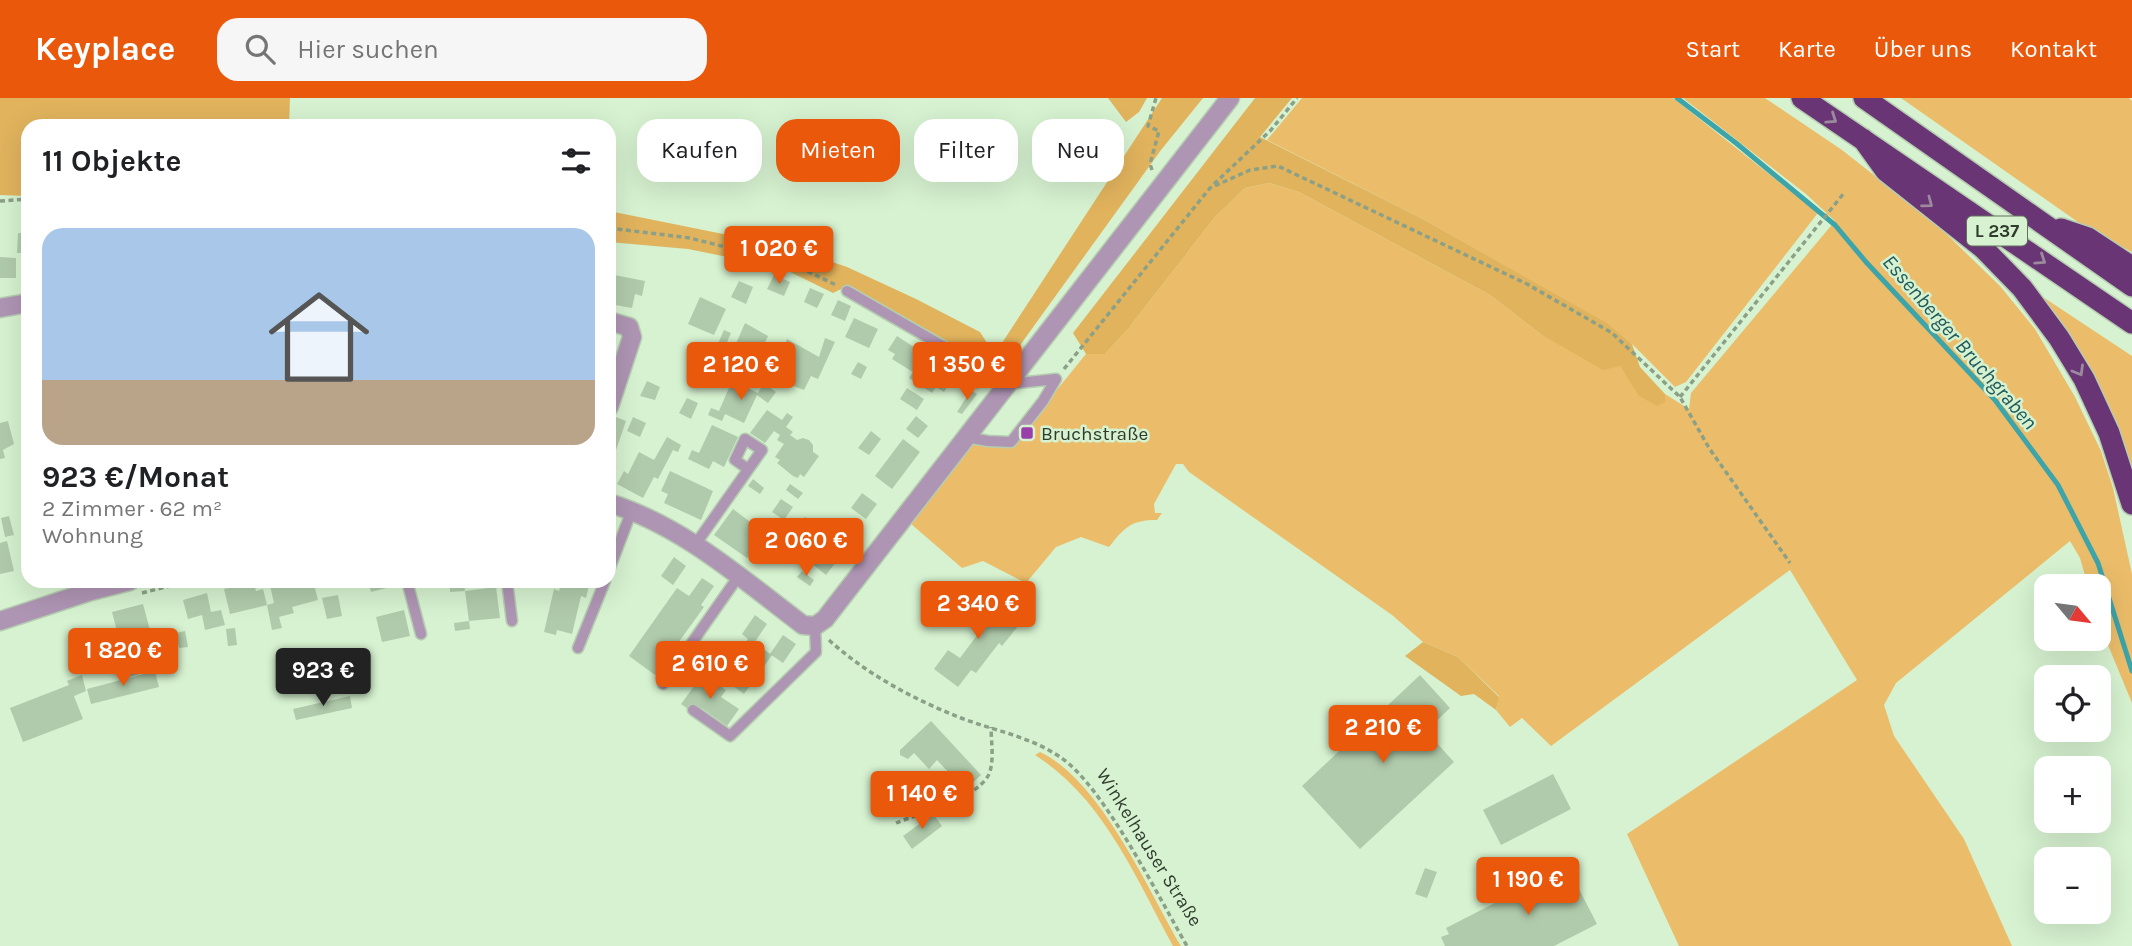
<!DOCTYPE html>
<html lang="de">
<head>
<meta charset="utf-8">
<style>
  :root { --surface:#fff; --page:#f6f6f6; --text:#202124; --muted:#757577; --accent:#ea580c }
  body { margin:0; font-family:Karla,sans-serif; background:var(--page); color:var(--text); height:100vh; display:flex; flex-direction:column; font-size:26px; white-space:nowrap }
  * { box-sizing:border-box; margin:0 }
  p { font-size:23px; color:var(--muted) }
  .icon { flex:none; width:38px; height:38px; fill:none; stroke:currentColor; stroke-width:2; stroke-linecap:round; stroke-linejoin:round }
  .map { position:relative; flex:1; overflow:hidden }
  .panel { position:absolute; left:21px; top:21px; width:595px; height:469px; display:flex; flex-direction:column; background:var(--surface); border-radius:21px; box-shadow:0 7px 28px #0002 }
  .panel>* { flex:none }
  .hud { position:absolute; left:637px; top:21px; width:665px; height:63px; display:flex; gap:14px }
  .needle { width:46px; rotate:119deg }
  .controls { position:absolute; left:2034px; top:476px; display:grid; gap:14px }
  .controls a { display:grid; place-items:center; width:77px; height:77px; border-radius:14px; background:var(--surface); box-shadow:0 7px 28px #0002; font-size:35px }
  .price { position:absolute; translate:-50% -60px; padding:0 16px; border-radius:7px; background:var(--accent); color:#fff; font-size:23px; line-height:46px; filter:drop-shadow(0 2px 4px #0008) }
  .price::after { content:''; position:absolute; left:50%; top:42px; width:21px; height:16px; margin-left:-10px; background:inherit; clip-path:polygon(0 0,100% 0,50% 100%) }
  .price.on { background:#222; color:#fff }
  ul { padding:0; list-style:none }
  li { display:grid; align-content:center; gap:14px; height:371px; padding:0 21px }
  li span { display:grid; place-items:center; height:217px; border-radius:21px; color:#555 }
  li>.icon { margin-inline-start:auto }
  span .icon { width:126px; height:126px; fill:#fffc; stroke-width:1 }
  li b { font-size:30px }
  h2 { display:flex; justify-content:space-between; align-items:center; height:84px; padding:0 21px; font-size:30px }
  .pill { padding:0 24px; border-radius:21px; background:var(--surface); box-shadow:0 7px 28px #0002; font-size:24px; line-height:63px }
  .pill.on { background:var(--accent); color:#fff }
  header { display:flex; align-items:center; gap:42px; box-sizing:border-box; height:98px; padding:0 35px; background:var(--accent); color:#fff }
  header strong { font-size:33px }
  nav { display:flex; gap:38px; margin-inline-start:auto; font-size:24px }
  .search { width:490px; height:63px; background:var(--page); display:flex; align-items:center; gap:18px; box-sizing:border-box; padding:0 24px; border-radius:21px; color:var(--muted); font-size:26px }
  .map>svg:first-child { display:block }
  .green { fill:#ebbd6a }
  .forest { fill:#e1b35d }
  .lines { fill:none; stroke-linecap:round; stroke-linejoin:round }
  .stream { stroke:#3da4aa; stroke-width:5 }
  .building { fill:#b0cbab }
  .lane-casing { stroke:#b5cdb0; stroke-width:13 }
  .street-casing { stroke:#b5cdb0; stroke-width:21 }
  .highway-casing { stroke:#b5cdb0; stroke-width:24 }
  .path { stroke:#8ba087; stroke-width:3.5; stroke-dasharray:5 3.5; stroke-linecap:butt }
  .lane { stroke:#af95b4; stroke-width:10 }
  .street { stroke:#af95b4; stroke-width:18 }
  .highway { stroke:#6a3575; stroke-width:21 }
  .oneway { stroke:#9b8a9e }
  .poi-dot { fill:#983faa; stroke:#d6f2d0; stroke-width:2.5 }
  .labels { text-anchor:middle; stroke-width:5; stroke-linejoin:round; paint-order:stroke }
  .shield { fill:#d6f2d0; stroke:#62725f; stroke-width:2 }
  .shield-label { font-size:18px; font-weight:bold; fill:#303b2e }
  .poi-label { font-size:19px; fill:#303b2e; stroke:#d6f2d0; text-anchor:start }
  .street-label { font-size:19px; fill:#303b2e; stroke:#d6f2d0 }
  .water-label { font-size:21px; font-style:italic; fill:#215a5d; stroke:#d6f2d0 }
</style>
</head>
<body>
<header>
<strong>Keyplace</strong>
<div class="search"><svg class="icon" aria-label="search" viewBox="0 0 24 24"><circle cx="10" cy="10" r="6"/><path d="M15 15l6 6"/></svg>Hier suchen</div>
<nav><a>Start</a><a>Karte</a><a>Über uns</a><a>Kontakt</a></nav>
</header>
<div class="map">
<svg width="2132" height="848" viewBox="0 0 2132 848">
  <rect width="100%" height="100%" fill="#d6f2d0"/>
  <path class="green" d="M1302,0H1673L1818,115L1686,284L1675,289L1632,246L1606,225L1421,120L1267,42Z
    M1683,0H1765L1842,52L1935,125L2000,188L2035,231L2075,299L2101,353L2113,390L2132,476V605L2098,523V488H2088L2080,460L2070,443L1896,585L1884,607L1894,638L1964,741L2012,848H1679L1627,736L1857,582L1790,472L1551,648L1522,620L1510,629L1496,612L1499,598L1458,559L1423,544L1392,517L1189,374L1183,366H1176L1154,406L1155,415H1162L1157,422C1131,422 1125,429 1109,449L1081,439L1056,449L1026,485L983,463L962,470L910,425L970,347H1012L1086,256H1105L1128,231L1215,119L1245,90L1269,85L1299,94L1490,197L1542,237L1620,268L1626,277L1665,304V296L1689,311L1691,295L1835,123L1806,96Z
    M1901,0H2129L2132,3V154L2085,129Z
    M2031,191L2132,258V379Z
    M1040,654C1101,683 1147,790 1181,848H1173C1136,780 1103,700 1035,657Z"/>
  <path class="forest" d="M0,0H290L289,28H28V98L0,97Z
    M1108,0H1147L1139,14L1126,24Z
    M1162,0H1203L1161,52L1018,250L1007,254L1002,245Z
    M1255,0H1292L1260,39L1421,120L1607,225L1632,246L1640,269L1665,296V304L1657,308L1639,298L1620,268L1603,272L1542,237L1490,197L1299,94L1269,85L1245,90L1215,119L1128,231L1105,256H1086L1073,235Z
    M609,113L788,149L847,169L916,201L980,234L1000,265L996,272L987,269L847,188L833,195L782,170L688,151L609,144Z
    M1423,544L1458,559L1499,599L1496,612L1474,596L1461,598L1405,558Z"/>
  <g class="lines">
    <path class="stream" d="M1677,0L1736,45L1835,127L1866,164L1995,302L2058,387L2098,465L2132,573"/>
  </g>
  <path class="building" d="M18,135H27L26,155H17Z
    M0,159L16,160V180H0Z
    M609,176L645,183L642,198L635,196L632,210L609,206Z
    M774,177L790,184L784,198L767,191Z
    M739,183L753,189L746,206L731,199Z
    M810,190L824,196L817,210L804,204Z
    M700,199L726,211L714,237L688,226Z
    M838,202L851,208L845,223L831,217Z
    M854,220L878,231L869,250L845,239Z
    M745,225L768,238L756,264L748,260L742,262L740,251L735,248Z
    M724,232L731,235L724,251L717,248Z
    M897,238L955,276L944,294L936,289L932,295L909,280L913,274L892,261L895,256L888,252Z
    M825,240L835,244L818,281L811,278L804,292L780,283L782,278L772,274L787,241L819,259Z
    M858,264L867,269L861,281L851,276Z
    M970,273L980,279L982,285L978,291L964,283Z
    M647,283L660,289L655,302L640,298Z
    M732,283L758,295L764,285L776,294L768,305L757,297L744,325L725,316L722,323L708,317L711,310L719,313Z
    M907,290L924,301L917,312L900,301Z
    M971,292L977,296L962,316L957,314Z
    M687,300L698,305L691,321L679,315Z
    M767,312L782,322L787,315L793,319L786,329L793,334L790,337L797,342L803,340L809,342L813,347V354L819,358L804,379L800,376L798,380L793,378L777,365L780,362L775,359L784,346L777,342L780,337L774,333L765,345L750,335Z
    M611,317L626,323L613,361L609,360Z
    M916,318L928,328L918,340L906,331Z
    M633,319L646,325L640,339L627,333Z
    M8,323L14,346L3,352L5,360L0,361V325Z
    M712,327L738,339L724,369L713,363L709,371L688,361L692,352L699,355Z
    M871,333L881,341L869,357L858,350Z
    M667,339L681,347L678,354L673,352L658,381L654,379L643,400L617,386L624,373L628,376L639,354L654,362Z
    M903,341L920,354L892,391L875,378Z
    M670,373L713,393L701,422L664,405L668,396L661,393Z
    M753,381L764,390L760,396L748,388Z
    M790,386L803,395L798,401L786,392Z
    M862,395L877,406L866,421L851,410Z
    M781,401L793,409L784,422L772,414Z
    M733,411L765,435L747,460L714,437Z
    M9,418L14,437L5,439L1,420Z
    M805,419L817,425L803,443L793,435Z
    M828,428L834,433L838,428L854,440L826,477L810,464L814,459L808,455Z
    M7,443L14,473L0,476V445Z
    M674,459L686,468L673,487L661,478Z
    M802,473L814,482L810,488L797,479Z
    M702,480L714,488L701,507L704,509L655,577L629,558L677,490L689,498Z
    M269,483H313L318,502L292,509L294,515L279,519L282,530L272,532L267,507L230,516L224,491L254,485L256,493L263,491L267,507L274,505Z
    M368,483H397L398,487L371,494Z
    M441,483H464L465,493L450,494V487L441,488Z
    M562,483H590L586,500L581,498L572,536L557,532L556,537L544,534L554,491L559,493Z
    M496,489L500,520L469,523L470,531L455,533L454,525L469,523L465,493Z
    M207,495L211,514L221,512L225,527L205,532L202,517L188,521L183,502Z
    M338,497L342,518L327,521L322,500Z
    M981,497L1019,527L1002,548L999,545L976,575L971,572L958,589L934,571L948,552L960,560L981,532L964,519Z
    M143,506L160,570L129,579L112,514Z
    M404,512L410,538L382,544L376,519Z
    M755,517L767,526L754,545L772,557L744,596L721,579L748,541L742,536Z
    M235,530L237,547L228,548L226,531Z
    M185,533L188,549L179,550L176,535Z
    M783,537L796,546L783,565L770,556Z
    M155,573L159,589L91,606L87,591Z
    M82,577L86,593L74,598L83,621L23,644L10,610L69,587L67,583Z
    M1420,577L1450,610L1426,633L1454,664L1360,751L1302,688Z
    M707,579L726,592L721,599L739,611L727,628L703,611L698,618L681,606L700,580L704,583Z
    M350,598L352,610L296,622L293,611Z
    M931,623L981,677L965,692L937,662L929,671L914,655L908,661L900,657V652Z
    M1553,676L1571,711L1501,747L1483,712Z
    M933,716L942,728L912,751L903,738Z
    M1567,768L1597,826L1554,848H1445L1441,839L1449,836L1446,830Z
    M1425,770L1437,774L1427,800L1415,796Z"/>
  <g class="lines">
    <g class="lane-casing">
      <path id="lane" d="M847,193L1009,286L1056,281L1043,303L1011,344L988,343L966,339
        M695,447L762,352L745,341L735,362L748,371
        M609,472L632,412
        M407,483L421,536
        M507,483L512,523
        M578,550L605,483
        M663,586L738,479
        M693,612L730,638L816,554L815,528"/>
    </g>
    <g class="street-casing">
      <path id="street" d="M0,210L28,205
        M609,223L629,229L632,239L609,309
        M609,405C683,428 742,481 803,527L815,528L825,521L1230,0
        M0,523L91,493L130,483"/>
    </g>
    <g class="highway-casing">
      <path id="highway" d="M1802,0L2132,225
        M1864,0L2132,188
        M1863,41L1886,73L1983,150L2022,190L2059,240L2084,281L2109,335L2132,406
        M2061,131L2088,140L2132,169"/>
    </g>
    <path class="path" d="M1152,72L1150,66L1159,33L1148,28L1156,0
      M1214,86L1271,32L1297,0
      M0,103L28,101
      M609,130L690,140L792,166L836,187
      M1064,271L1210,90L1250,72L1278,68L1527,186L1612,235L1680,299L1709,350L1790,465
      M1680,299L1844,95
      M142,495L189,483
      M829,542C866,576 915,602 961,620C995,633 1029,638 1060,659C1103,687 1159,800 1187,848
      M896,725C920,715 975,701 988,678C995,665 991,643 991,629"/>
    <use href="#lane" class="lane"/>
    <use href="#street" class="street"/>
    <use href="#highway" class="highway"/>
  </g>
  <defs><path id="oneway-chevron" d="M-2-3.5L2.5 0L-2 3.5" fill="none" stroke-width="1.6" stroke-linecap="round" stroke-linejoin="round" transform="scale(1.75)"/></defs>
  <g class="oneway">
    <use href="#oneway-chevron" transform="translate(1832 21) rotate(34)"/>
    <use href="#oneway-chevron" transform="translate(1928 105) rotate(37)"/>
    <use href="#oneway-chevron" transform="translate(2041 162) rotate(34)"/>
    <use href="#oneway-chevron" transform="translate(2079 273) rotate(60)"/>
  </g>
  <rect class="poi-dot" x="1020" y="328" width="14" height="14" rx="3.5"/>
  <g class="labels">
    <rect class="shield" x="1967" y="118.5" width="60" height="29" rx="5"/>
    <g class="shield-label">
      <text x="1997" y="139">L 237</text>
    </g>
    <g class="poi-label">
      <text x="1041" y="342">Bruchstraße</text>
    </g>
    <g class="street-label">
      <text transform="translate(1150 749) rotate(58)" y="7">Winkelhauser Straße</text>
    </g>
    <g class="water-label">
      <text transform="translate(1960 244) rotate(49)" y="7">Essenberger Bruchgraben</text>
    </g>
  </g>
</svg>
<div class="controls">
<a><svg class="needle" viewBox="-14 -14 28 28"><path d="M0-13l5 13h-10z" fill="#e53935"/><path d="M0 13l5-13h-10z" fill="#757577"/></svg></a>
<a><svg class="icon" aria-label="locate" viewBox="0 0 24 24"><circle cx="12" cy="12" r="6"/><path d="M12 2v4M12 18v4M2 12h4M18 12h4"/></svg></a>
<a>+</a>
<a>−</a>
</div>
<b class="price" style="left:779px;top:188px">1 020 €</b>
<b class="price" style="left:741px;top:304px">2 120 €</b>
<b class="price" style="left:967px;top:304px">1 350 €</b>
<b class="price" style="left:806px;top:480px">2 060 €</b>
<b class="price" style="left:978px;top:543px">2 340 €</b>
<b class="price" style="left:123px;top:590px">1 820 €</b>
<b class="price" style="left:710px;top:603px">2 610 €</b>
<b class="price on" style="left:323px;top:610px">923 €</b>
<b class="price" style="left:1383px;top:667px">2 210 €</b>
<b class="price" style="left:922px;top:733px">1 140 €</b>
<b class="price" style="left:1528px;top:819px">1 190 €</b>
<div class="hud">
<a class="pill">Kaufen</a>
<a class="pill on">Mieten</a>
<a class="pill">Filter</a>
<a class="pill">Neu</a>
</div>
<section class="panel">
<h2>11 Objekte<svg class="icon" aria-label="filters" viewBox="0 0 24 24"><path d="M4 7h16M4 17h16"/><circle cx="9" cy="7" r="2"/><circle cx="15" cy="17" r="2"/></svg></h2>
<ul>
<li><span style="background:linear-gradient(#a9c7e8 70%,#b9a48a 0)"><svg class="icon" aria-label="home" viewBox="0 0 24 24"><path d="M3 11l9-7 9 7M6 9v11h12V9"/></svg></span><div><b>923 €/Monat</b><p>2 Zimmer · 62 m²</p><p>Wohnung</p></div></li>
</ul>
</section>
</div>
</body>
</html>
